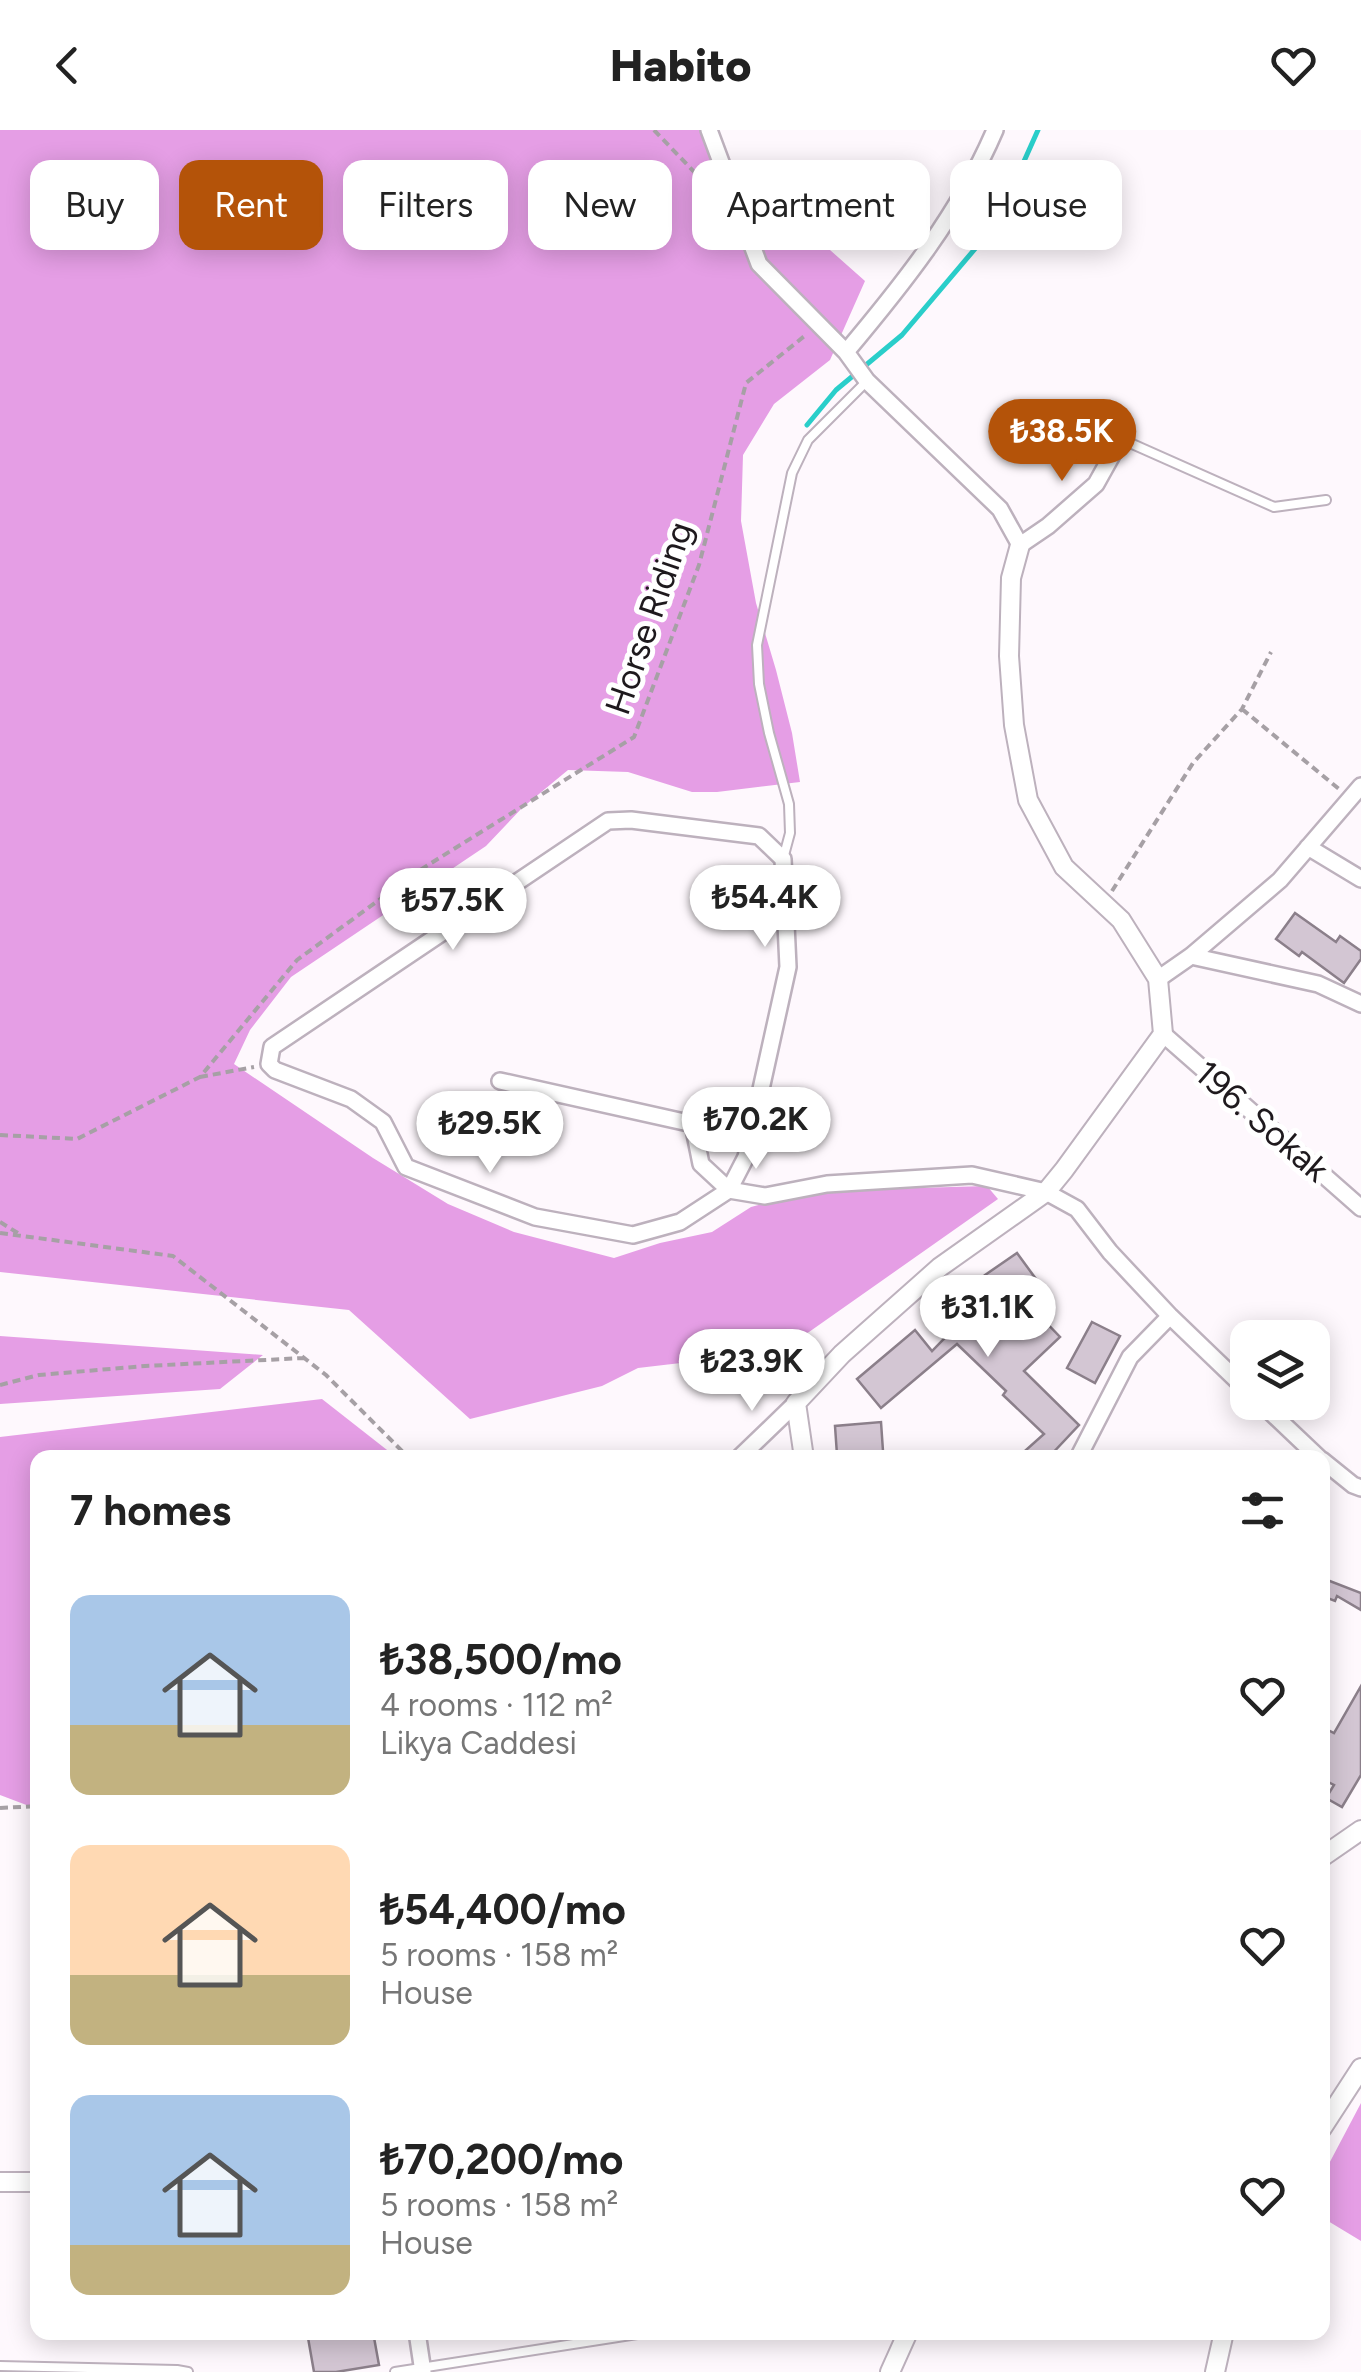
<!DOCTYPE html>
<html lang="en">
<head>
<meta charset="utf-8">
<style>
  :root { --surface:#fff; --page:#f2f2f2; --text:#222; --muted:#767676; --accent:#b45309 }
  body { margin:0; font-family:Figtree,sans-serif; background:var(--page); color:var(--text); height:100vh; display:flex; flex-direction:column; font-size:38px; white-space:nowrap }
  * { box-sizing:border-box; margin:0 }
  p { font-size:32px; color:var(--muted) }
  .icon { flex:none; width:55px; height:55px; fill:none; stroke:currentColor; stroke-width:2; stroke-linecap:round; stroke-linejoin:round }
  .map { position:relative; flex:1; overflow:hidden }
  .side { position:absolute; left:30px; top:1320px; width:1300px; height:890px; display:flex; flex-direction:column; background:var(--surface); border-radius:20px; box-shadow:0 5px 25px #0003 }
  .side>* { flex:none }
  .banner { position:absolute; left:30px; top:30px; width:1302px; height:90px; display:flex; gap:20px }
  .fabs { position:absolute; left:1230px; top:1190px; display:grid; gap:20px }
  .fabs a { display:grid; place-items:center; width:100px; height:100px; border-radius:20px; background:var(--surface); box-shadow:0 5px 25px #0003; font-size:50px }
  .price { position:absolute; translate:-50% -85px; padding:0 22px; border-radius:35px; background:#fff; color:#222; font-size:32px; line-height:65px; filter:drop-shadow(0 2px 5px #0008) }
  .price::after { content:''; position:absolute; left:50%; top:60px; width:30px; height:22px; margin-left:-15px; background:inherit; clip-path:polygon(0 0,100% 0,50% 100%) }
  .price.selected { background:var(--accent); color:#fff }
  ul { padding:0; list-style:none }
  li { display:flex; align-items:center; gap:30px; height:250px; padding:0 40px }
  li span { display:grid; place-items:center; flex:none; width:280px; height:200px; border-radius:20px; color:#555 }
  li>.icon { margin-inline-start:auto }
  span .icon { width:120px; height:120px; fill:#fffc; stroke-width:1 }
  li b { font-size:42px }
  h2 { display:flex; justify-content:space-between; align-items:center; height:120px; padding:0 40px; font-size:42px }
  .tag { padding:0 35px; border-radius:20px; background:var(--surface); box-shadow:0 5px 25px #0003; font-size:35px; line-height:90px }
  .tag.selected { background:var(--accent); color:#fff }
  header { display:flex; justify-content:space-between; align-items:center; height:130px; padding:0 40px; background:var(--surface); font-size:45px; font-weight:800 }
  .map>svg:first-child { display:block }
  .forest { fill:#e59ee5 }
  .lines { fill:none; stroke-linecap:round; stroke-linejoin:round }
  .stream { stroke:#2aceca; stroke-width:5 }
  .building { fill:#d3c6d3; stroke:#8b7f8a; stroke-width:2.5 }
  .service-casing { stroke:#bdb1bd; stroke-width:12 }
  .minor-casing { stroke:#bdb1bd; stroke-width:20 }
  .tertiary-casing { stroke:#bdb1bd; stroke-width:22 }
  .path { stroke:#a6a0a5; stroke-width:4; stroke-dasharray:8 5; stroke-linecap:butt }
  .service { stroke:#fff; stroke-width:8 }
  .minor { stroke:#fff; stroke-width:15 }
  .tertiary { stroke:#fff; stroke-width:18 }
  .labels { text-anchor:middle; stroke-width:10; stroke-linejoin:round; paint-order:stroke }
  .street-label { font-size:35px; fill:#1e191d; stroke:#fff }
</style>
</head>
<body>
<header><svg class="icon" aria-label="back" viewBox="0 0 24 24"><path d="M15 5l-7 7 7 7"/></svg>Habito<svg class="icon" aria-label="heart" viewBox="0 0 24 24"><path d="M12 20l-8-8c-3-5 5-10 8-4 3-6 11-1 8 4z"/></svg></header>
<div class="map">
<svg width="1361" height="2242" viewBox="0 0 1361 2242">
  <rect width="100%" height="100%" fill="#fef8fd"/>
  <path class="forest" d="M0,0H705L714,15L766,76L830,120L865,151L830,230L774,274L743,325L741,391L756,473L776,540L792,603L800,652L717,662H692L628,642L568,640L522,678L486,716L291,847L250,900L234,934L373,1028L448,1074L514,1102L614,1128L660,1113L712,1102L751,1077L810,1061L987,1056L998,1069L809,1202L766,1223L638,1238L602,1256L470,1289L349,1180L0,1142Z
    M0,1206L263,1225L220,1259L0,1274Z
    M322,1269L396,1327L38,1328L37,1679L0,1665V1307Z
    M1361,1973V2111L1323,2088V2045Z"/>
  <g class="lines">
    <path class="stream" d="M807,295L836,260L902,205L996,94L1038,0"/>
  </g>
  <path class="building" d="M1295,783L1336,812L1340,806L1361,821V829L1344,853L1302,822L1299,826L1276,809Z
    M1017,1123L1036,1149L1017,1162L1060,1207L1024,1241L1079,1295L1048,1328H1017L1044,1304L1003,1265L1006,1261L957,1214L881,1278L857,1249L915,1200L932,1221L970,1182L998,1209L1018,1191L985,1145Z
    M1092,1192L1120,1206L1095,1253L1067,1238Z
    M881,1292L883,1321L837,1325L835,1296Z
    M1322,1448L1361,1463V1480L1337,1466L1335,1471L1322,1466Z
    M1361,1556V1645L1342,1677L1326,1668L1334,1655L1322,1649V1597L1334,1603Z
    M307,2202H373L379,2235L336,2242H314Z"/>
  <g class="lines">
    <g class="service-casing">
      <path id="service" d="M1121,309L1274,377L1326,370
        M783,729L790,703L789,674L769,603L759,554L757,515L792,343L808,310L867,251
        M0,2236L177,2240L188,2242
        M395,2242L650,2202"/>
    </g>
    <g class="minor-casing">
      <path id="minor" d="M709,0L759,134L846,222
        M995,0C959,84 904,153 846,222L867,251L1000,379L1020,415L1048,396L1096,354L1121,309
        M631,690L759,706L783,729L788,837L746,1027L729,1060L680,1092L633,1105L535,1087L406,1037L383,992L351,969L275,940L269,934L272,917L608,691Z
        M1308,717L1361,749
        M1191,826L1318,854L1361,874
        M1158,849L1191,826L1280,750L1361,656
        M1163,904L1361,1078
        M500,951L693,994L701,1034L729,1060L765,1066L827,1054L972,1045L1046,1062L1077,1079L1110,1122L1170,1186L1248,1261
        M1260,1272L1319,1328
        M739,1328L796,1273
        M1078,1328L1130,1227L1170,1186
        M1322,1330L1353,1355L1361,1358
        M417,2202L423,2242"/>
    </g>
    <g class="tertiary-casing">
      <path id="tertiary" d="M804,1328L796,1273L842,1224L940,1137L1046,1062L1064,1040L1163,904L1158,849L1121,790L1064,737L1028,670L1014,595L1009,526L1011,448L1020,415
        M1322,1727L1361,1700
        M1322,1998L1361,1938
        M0,2052H38
        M890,2242L908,2202
        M1215,2242L1224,2202"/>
    </g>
    <path class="path" d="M654,0L700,48L719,76
      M1242,579L1339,659
      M1112,761L1193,633L1242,579L1271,522
      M200,947L254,937
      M0,1005L77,1009L200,947L297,830L420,740L634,607L699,435L746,253L807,204
      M0,1092L21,1105
      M0,1103L173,1126L326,1245L409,1328
      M0,1255L39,1245L145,1236L304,1228
      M0,1678L38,1676"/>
    <use href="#service" class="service"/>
    <use href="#minor" class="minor"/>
    <use href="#tertiary" class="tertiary"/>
  </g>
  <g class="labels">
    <g class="street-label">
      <text transform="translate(649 488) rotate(-71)" y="12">Horse Riding</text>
      <text transform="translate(1262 991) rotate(41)" y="12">196. Sokak</text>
    </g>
  </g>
</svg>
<div class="fabs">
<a><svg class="icon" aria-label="layers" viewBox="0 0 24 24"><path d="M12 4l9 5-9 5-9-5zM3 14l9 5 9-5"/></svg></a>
</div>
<b class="price selected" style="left:1062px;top:354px">₺38.5K</b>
<b class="price" style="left:765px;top:820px">₺54.4K</b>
<b class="price" style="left:453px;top:823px">₺57.5K</b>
<b class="price" style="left:756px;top:1042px">₺70.2K</b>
<b class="price" style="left:490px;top:1046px">₺29.5K</b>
<b class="price" style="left:988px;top:1230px">₺31.1K</b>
<b class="price" style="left:752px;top:1284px">₺23.9K</b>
<div class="banner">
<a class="tag">Buy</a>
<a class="tag selected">Rent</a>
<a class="tag">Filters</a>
<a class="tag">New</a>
<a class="tag">Apartment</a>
<a class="tag">House</a>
</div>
<section class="side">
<h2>7 homes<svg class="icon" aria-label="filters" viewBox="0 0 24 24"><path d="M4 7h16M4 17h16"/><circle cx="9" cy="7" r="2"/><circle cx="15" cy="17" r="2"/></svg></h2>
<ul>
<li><span style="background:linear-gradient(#a9c7e8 65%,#c2b280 0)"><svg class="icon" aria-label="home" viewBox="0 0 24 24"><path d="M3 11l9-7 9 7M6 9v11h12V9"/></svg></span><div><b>₺38,500/mo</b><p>4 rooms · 112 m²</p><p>Likya Caddesi</p></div><svg class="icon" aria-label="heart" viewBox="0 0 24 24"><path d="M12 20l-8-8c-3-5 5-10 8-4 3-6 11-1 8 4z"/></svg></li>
<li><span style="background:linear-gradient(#ffd9b3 65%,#c2b280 0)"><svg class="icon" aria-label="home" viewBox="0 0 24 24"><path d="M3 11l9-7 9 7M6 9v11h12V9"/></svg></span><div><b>₺54,400/mo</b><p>5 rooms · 158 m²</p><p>House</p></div><svg class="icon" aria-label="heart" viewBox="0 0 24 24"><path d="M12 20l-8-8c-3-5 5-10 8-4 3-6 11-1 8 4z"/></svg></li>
<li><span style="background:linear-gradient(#a9c7e8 75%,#c2b280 0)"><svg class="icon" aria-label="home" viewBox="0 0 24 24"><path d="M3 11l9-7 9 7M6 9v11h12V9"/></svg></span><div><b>₺70,200/mo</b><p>5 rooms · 158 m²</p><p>House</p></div><svg class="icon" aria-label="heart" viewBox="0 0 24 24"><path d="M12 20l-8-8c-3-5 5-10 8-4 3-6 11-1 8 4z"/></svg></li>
</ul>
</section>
</div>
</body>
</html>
